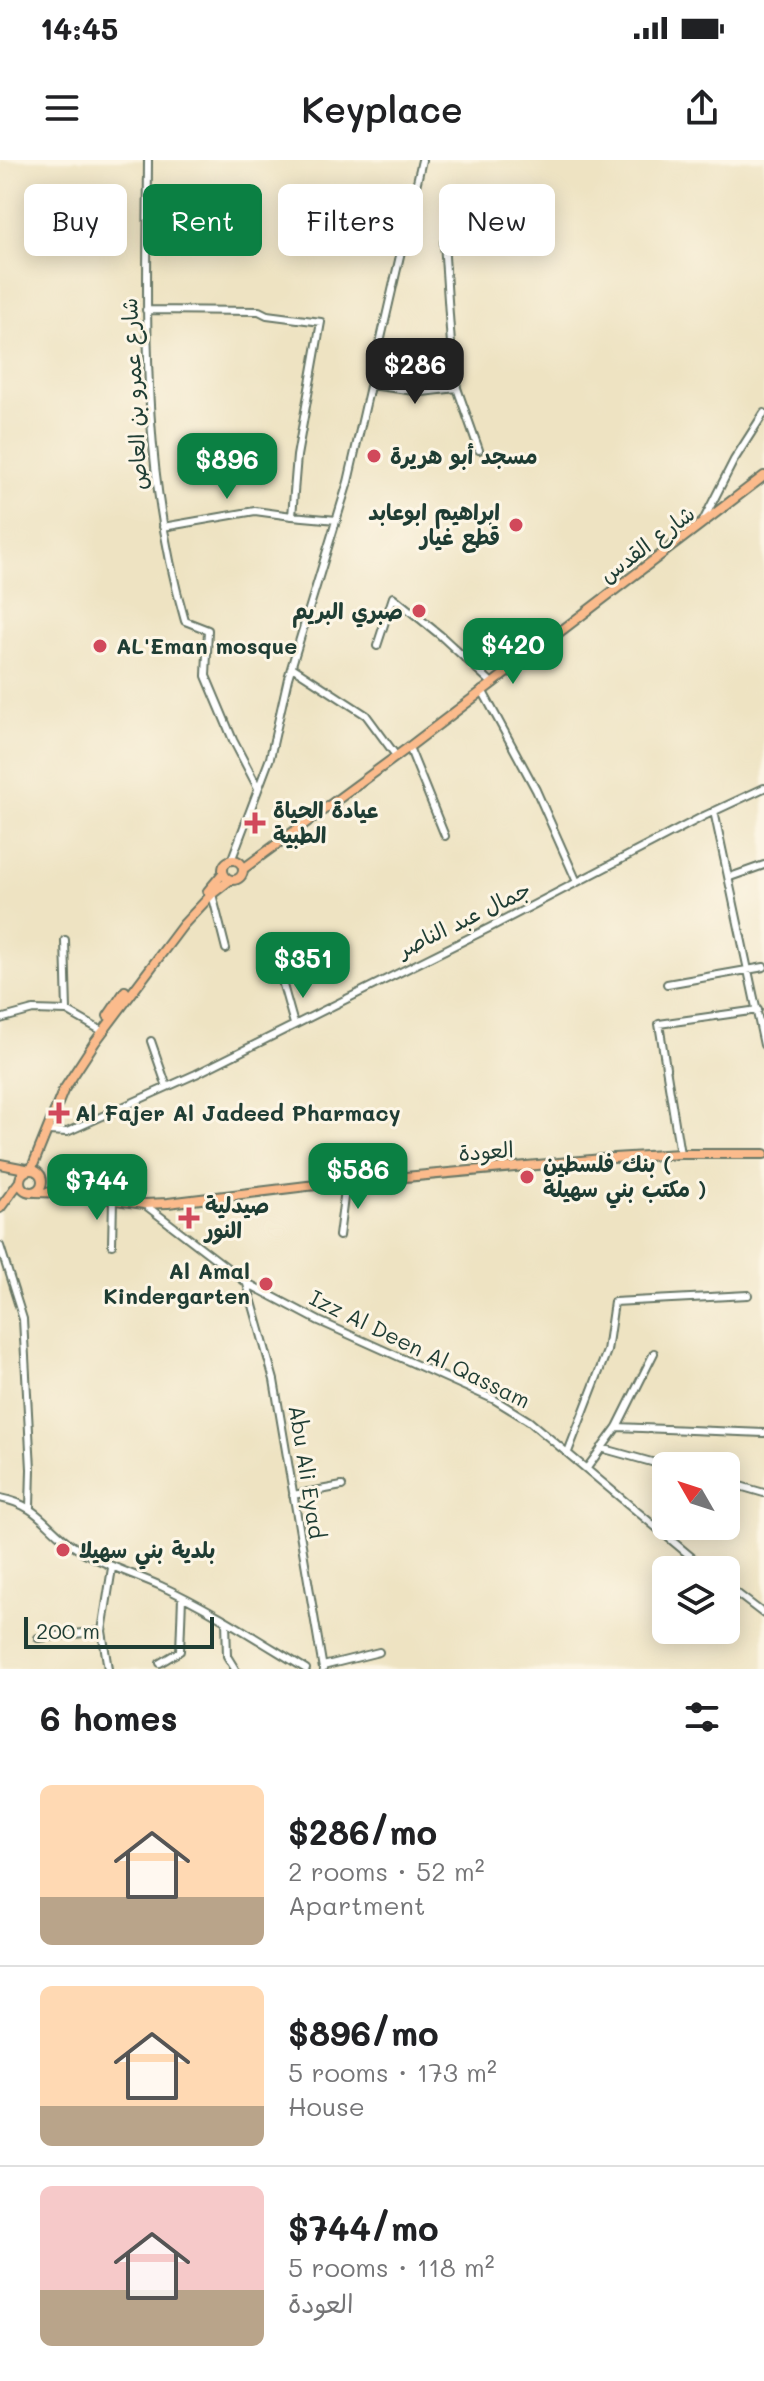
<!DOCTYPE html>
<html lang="en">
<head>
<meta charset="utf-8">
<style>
  :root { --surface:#fff; --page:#f2f2f2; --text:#202124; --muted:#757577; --line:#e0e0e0; --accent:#0b8043 }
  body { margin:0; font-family:Mali,"Playpen Sans Arabic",sans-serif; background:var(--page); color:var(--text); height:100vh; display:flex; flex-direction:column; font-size:30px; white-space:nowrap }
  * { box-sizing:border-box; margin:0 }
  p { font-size:26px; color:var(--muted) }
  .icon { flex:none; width:44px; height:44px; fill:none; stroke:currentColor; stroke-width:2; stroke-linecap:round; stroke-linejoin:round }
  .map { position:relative; height:1509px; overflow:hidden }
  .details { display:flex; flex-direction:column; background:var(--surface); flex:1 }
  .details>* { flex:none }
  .banner { position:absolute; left:24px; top:24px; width:716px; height:72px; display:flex; gap:16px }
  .needle { width:52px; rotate:309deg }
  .tools { position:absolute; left:652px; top:1292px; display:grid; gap:16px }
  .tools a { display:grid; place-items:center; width:88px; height:88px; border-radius:12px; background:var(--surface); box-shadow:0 4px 20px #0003; font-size:40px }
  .scale { position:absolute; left:24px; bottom:20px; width:190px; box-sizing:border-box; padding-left:8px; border:4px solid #1f3d34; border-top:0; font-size:22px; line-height:28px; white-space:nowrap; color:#1f3d34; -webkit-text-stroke:6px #fcf5e5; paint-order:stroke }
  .price { position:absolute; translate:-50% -68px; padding:0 18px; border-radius:16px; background:var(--accent); color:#fff; font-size:26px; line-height:52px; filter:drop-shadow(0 2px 4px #0008) }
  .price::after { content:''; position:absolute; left:50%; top:48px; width:24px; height:18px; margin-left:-12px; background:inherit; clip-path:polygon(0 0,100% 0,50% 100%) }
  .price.on { background:#222; color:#fff }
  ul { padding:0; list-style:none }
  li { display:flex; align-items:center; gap:24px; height:200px; padding:0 40px }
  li+li { border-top:2px solid var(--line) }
  li span { display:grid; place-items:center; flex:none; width:224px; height:160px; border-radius:12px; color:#555 }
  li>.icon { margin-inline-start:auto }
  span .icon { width:96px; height:96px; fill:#fffc; stroke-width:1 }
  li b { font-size:34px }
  h2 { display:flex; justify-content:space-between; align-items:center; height:96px; padding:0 40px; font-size:34px }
  .chip { padding:0 28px; border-radius:12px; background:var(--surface); box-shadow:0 4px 20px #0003; font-size:28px; line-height:72px }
  .chip.on { background:var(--accent); color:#fff }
  .status { display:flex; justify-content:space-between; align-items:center; height:56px; padding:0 40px; background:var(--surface); direction:ltr }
  .status svg { height:22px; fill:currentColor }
  header { display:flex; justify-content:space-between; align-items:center; height:104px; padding:0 40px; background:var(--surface); font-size:36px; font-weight:600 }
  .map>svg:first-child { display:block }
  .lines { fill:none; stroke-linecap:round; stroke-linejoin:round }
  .minor-casing { stroke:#677766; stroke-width:10 }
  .major-casing { stroke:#677766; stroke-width:12 }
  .minor { stroke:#fff; stroke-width:6 }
  .major { stroke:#fbbb8c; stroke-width:8 }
  .poi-dot { fill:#d1495b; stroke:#fcf5e5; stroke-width:3 }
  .labels { text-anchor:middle; stroke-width:6; stroke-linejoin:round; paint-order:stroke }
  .street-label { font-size:22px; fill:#1f3d34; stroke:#fcf5e5 }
  .poi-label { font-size:22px; font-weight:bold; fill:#1f3d34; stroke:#fcf5e5; text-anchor:start }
</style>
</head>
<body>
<div class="status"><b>14:45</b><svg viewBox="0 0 49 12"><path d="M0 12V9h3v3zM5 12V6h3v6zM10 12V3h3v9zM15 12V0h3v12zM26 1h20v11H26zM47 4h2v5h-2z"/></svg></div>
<header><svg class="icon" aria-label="menu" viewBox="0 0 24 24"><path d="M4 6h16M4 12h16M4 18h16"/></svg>Keyplace<svg class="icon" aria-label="share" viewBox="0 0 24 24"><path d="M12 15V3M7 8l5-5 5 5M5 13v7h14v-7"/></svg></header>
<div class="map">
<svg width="764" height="1509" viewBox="0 0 764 1509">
  <rect width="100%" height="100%" fill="#fcf5e5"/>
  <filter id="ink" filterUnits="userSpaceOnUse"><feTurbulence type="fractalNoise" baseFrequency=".0125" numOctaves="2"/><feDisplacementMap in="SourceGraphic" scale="16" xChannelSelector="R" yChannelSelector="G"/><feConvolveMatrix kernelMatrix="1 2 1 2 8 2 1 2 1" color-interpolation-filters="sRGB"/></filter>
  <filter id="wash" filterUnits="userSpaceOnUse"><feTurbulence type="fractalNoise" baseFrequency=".006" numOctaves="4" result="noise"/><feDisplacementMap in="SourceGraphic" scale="32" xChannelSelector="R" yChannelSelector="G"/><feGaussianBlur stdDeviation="1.8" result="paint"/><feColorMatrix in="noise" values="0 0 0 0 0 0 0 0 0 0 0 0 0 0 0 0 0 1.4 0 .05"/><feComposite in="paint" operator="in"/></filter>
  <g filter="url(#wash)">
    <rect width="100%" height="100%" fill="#eee3c2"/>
  </g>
  <g filter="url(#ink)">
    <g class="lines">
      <g class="minor-casing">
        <path id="minor" d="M148,0C147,158 140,307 185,461L208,470L206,516L233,580L258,628
          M444,82L451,184L457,228L479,290
          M146,150L259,151L267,155L321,162L297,296L292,356L337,360
          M371,225L422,232L457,228
          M703,361L734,300L764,253
          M163,367L255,351L292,356
          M377,486L393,437L440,475L492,523
          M292,507L366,555L397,597
          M482,530L536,630L577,722
          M409,587L445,676
          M714,651L764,885
          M231,701L270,598L288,518L348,322L422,0
          M730,717L764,705
          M212,734L226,789
          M65,780L67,851
          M667,824L764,807
          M283,825L294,864
          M0,859L33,850L67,851L102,871
          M151,881L167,927
          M48,971L67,972L196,914L489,768L704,656L764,628
          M680,994L659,864L758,850
          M144,1044L247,1123L319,1161L495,1240L529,1261L707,1410
          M339,1076L346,1022
          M112,1085L113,1039
          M0,1086L23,1159L31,1309L30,1347
          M247,1124L274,1220L323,1509
          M617,1267L764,1273
          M601,1288L666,1306
          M568,1292L607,1191L614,1142L748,1135
          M587,1308L617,1267L654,1193
          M726,1322L764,1333
          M293,1335L342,1326
          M0,1338C41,1346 45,1368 76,1388C103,1405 132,1413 161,1426C211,1449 258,1480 306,1509
          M726,1425L764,1454
          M226,1461L227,1496L235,1509
          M38,1478L102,1471
          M160,1503L180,1491L182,1437
          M323,1506L379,1492
          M108,1509L102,1471L112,1408"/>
      </g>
      <g class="major-casing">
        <path id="major" d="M223 710a10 10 0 1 1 20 0a10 10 0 1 1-20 0Z
          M243,709L409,587L764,316
          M208,731L223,713
          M108,856L125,831
          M0,1004L31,1010L63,931L95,882L183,765L212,734L230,720
          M20 1021a11 11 0 1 1 22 0a11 11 0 1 1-22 0Z
          M35,1032L67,1033L144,1044L168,1043L307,1026L613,998L680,994H764
          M0,1048L20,1021"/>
      </g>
      <use href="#minor" class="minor"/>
      <use href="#major" class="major"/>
    </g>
  </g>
  <g class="poi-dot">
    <circle cx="374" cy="296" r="8"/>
    <circle cx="516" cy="365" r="8"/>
    <circle cx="419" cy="451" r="8"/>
    <circle cx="100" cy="486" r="8"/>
    <path d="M251 651h8v8h8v8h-8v8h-8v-8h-8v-8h8z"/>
    <path d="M55 941h8v8h8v8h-8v8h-8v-8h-8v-8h8z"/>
    <circle cx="527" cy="1017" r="8"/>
    <path d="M185 1046h8v8h8v8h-8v8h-8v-8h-8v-8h8z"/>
    <circle cx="266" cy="1124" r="8"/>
    <circle cx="63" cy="1390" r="8"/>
  </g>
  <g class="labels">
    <g class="street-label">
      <text transform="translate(134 234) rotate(-93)" y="8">شارع عمرو بن العاص</text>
      <text transform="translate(647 384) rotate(-37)" y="8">شارع القدس</text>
      <text transform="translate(464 759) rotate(-26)" y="8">جمال عبد الناصر</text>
      <text transform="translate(486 991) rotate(-4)" y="8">العودة</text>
      <text transform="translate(420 1189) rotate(26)" y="8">Izz Al Deen Al Qassam</text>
      <text transform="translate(307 1312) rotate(81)" y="8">Abu Ali Eyad</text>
    </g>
    <g class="poi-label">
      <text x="390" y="304">مسجد أبو هريرة</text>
      <text x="500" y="360" text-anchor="end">ابراهيم ابوعابد<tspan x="500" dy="25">قطع غيار</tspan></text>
      <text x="403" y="459" text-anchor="end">صبري البريم</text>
      <text x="116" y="494">AL'Eman mosque</text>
      <text x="273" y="658">عيادة الحياة<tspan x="273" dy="25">الطبية</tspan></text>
      <text x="75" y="961">Al Fajer Al Jadeed Pharmacy</text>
      <text x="543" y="1012">بنك فلسطين (<tspan x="543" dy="25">مكتب بني سهيلة )</tspan></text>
      <text x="205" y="1053">صيدلية<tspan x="205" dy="25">النور</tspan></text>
      <text x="250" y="1119" text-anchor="end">Al Amal<tspan x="250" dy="25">Kindergarten</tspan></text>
      <text x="79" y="1398">بلدية بني سهيلا</text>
    </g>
  </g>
</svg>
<div class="tools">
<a><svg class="needle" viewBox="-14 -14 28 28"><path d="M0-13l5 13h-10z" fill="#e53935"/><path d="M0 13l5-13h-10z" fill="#757577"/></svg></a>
<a><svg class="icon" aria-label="layers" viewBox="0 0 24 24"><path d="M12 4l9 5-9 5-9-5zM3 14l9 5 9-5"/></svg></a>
</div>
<div class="scale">200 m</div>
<b class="price on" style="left:415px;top:246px">$286</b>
<b class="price" style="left:227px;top:341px">$896</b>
<b class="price" style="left:513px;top:526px">$420</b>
<b class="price" style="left:303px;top:840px">$351</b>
<b class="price" style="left:358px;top:1051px">$586</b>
<b class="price" style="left:97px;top:1062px">$744</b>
<div class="banner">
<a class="chip">Buy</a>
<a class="chip on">Rent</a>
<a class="chip">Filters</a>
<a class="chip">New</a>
</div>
</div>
<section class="details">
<h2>6 homes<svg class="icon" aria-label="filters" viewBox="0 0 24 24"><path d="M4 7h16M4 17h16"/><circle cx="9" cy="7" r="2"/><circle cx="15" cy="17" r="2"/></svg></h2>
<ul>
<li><span style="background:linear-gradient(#ffd9b3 70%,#b9a48a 0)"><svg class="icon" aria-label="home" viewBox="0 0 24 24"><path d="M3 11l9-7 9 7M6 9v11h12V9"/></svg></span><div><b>$286/mo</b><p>2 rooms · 52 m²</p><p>Apartment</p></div></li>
<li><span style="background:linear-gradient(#ffd9b3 75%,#b9a48a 0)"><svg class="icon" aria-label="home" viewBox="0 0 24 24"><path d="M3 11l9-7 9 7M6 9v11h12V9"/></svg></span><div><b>$896/mo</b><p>5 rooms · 173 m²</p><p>House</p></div></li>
<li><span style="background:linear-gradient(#f6c9c9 65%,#b9a48a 0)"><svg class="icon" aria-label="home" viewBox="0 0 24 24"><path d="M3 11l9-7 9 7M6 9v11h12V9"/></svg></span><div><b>$744/mo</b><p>5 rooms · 118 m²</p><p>العودة</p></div></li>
</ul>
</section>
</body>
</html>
